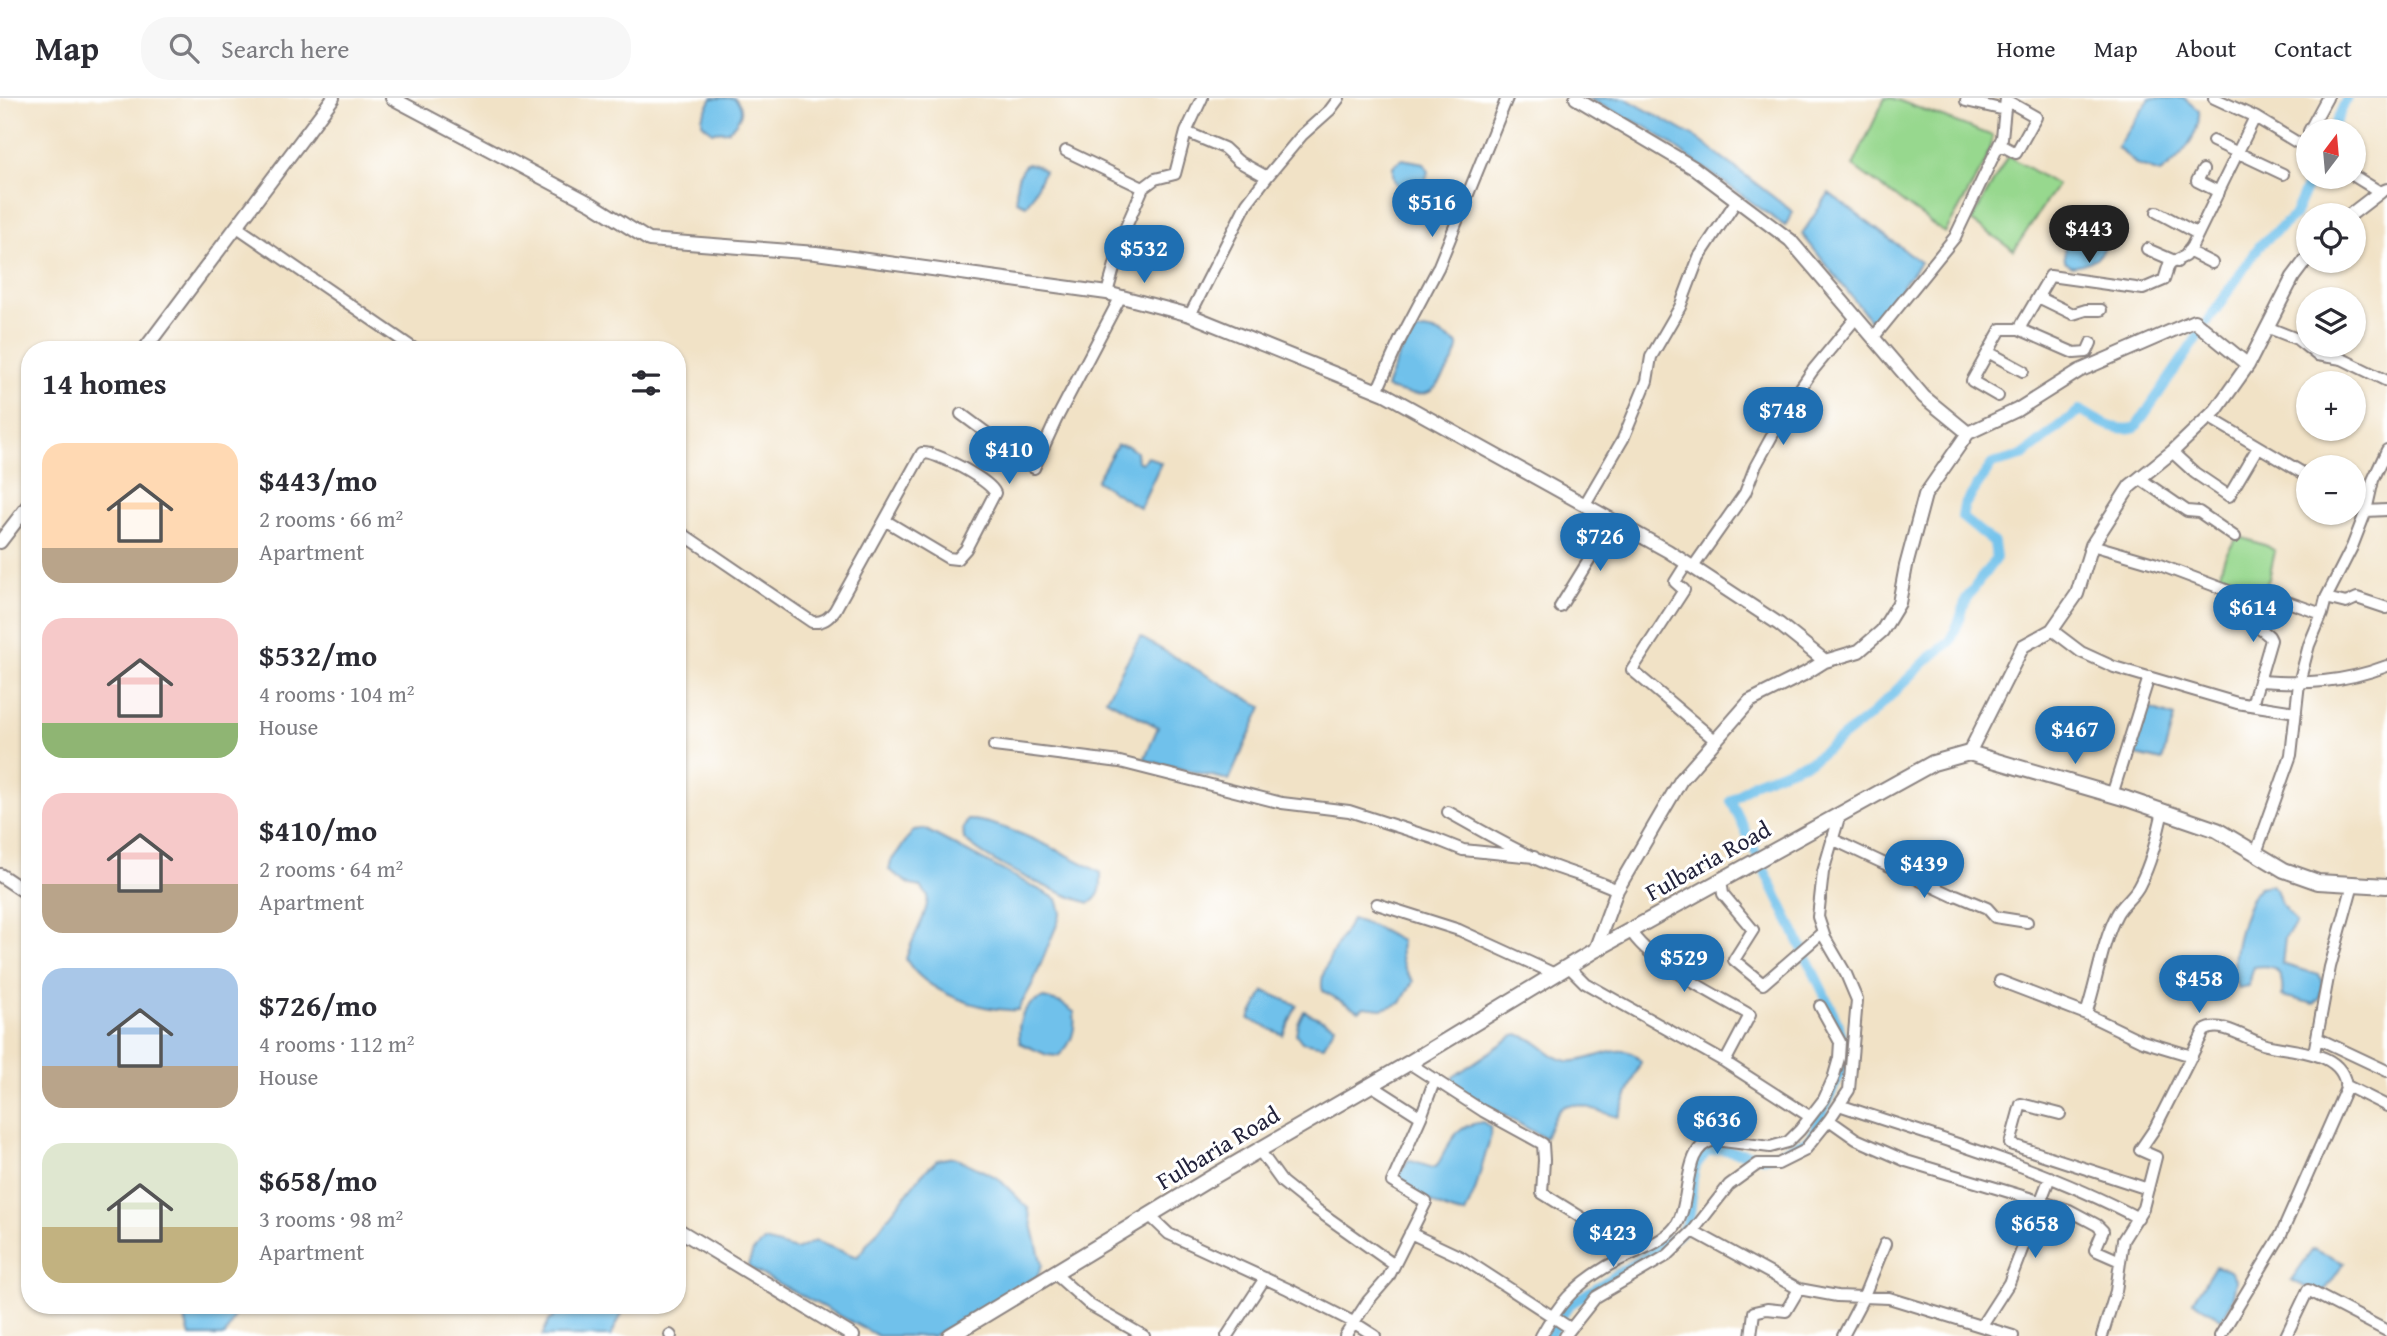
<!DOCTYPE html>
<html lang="en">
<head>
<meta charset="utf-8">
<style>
  :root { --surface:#fff; --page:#f7f7f7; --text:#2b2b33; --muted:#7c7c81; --line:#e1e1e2; --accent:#1f6fb2 }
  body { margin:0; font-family:"Gentium Book Plus",serif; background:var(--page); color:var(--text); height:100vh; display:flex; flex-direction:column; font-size:26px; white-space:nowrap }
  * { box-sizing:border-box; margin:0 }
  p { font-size:23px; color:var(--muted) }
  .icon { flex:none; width:38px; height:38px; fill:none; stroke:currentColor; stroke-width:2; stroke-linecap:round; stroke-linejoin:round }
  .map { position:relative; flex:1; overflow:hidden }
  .panel { position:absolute; left:21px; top:243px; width:665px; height:973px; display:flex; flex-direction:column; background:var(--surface); border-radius:28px; box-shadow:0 2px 5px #0004 }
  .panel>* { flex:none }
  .needle { width:46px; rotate:16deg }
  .buttons { position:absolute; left:2296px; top:21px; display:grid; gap:14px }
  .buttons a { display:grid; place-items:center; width:70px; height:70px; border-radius:50%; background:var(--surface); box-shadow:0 2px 5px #0004; font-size:35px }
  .price { position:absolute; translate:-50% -60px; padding:0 16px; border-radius:24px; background:var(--accent); color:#fff; font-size:23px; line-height:46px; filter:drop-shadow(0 2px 4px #0008) }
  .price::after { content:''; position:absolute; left:50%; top:42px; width:21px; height:16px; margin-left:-10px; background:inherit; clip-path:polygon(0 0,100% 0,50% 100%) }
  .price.active { background:#222; color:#fff }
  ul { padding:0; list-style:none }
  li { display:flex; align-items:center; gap:21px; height:175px; padding:0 21px }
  li span { display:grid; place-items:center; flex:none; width:196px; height:140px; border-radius:21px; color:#555 }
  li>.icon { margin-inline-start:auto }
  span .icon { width:84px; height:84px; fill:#fffc; stroke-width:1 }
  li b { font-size:30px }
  h2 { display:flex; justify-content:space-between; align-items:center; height:84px; padding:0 21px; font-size:30px }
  header { display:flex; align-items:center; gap:42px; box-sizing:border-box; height:98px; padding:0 35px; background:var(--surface); border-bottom:2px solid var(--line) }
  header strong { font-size:33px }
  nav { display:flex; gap:38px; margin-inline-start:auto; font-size:24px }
  .search { width:490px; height:63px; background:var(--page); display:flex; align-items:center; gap:18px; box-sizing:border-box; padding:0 24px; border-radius:28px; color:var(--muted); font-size:26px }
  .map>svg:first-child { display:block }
  .green { fill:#97d88e; stroke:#5c7d64; stroke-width:2 }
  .water { fill:#70c1eb; stroke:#497293; stroke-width:2 }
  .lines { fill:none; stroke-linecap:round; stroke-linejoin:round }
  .canal { stroke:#70c1eb; stroke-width:10 }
  .minor-casing { stroke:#8a8280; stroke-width:14 }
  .tertiary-casing { stroke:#8a8280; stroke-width:16 }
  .secondary-casing { stroke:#8a8280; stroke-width:18 }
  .minor { stroke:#fff; stroke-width:10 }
  .tertiary { stroke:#fff; stroke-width:12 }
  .secondary { stroke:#fff; stroke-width:14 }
  .labels { text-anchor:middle; stroke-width:6; stroke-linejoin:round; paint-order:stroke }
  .street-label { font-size:24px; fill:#22223b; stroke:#fff }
</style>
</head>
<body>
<header>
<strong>Map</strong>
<div class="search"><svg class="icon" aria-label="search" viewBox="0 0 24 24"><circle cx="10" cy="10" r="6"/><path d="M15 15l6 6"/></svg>Search here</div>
<nav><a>Home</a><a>Map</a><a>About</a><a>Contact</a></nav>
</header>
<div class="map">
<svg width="2387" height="1238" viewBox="0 0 2387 1238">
  <rect width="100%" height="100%" fill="#fff"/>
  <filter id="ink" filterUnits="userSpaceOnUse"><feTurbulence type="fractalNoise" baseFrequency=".0143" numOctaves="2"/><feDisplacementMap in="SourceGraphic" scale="14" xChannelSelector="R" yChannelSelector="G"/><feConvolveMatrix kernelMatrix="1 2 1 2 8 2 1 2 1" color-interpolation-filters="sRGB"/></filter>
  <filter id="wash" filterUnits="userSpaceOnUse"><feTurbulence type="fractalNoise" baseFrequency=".00686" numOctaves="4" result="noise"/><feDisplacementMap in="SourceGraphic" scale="28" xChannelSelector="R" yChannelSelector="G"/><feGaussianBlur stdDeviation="1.57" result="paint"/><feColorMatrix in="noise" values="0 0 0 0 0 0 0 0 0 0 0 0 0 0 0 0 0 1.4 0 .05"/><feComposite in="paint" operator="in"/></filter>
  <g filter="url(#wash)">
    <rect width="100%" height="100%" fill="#f1e2c6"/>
    <path class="green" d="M1885,0H1892L1993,38L1985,65L1945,135L1853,68Z
      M2008,58L2057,87L2014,152L1971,123Z
      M2240,439L2267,448L2275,453L2269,481L2261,494L2248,495L2220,485C2219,469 2227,448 2240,439Z"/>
    <path class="water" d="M712,0H734C748,11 739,23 728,33L712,34L702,25V19Z
      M1587,0H1625L1698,41L1793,114L1785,128L1648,30Z
      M2150,0H2184L2199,13C2201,37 2179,62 2160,75L2137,67L2117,49Z
      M1402,61L1424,65L1428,73C1426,84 1422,96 1409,98C1396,90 1392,83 1393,68Z
      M1027,66L1036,67L1044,73L1032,99L1026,107L1017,103C1015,89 1016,75 1027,66Z
      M1829,95L1920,164L1874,227L1802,136Z
      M2091,112L2107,123C2113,151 2098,165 2072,168L2065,163C2062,143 2071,118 2091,112Z
      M1424,232L1438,235L1458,246C1460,255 1438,292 1427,295C1415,299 1400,294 1389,291L1386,289L1399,257L1415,234Z
      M1117,347L1128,348L1136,354L1137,363L1142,365L1147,358L1161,365L1140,410L1096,383Z
      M1140,539L1262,609L1229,682L1144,662L1158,629L1106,601Z
      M2145,609L2174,619L2162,663L2132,656Z
      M968,722C998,721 1073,759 1101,775C1101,789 1102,797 1090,805C1058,796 987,764 964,741L963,731Z
      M924,731L1057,801L1061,814L1058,824L1033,885L1018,912C982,914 924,894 906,861C912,839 927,819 928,798L921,789L911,787L889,772L891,763L914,732Z
      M2271,787L2276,791L2281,805L2296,825L2285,840L2282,866L2319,877L2322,882L2320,901L2314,906L2282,898C2284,876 2278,865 2254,869L2248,888L2238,890C2226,869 2244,807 2259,789Z
      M1352,821L1373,828L1401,843C1399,860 1402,869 1413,883L1401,905L1382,911L1364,909L1359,913L1323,893C1316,875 1343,838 1352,821Z
      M1264,893L1297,907L1283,937L1249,921Z
      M1044,900L1061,905L1074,914C1076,931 1072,947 1058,958L1047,957L1020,945C1016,924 1023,905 1044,900Z
      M1304,913L1335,928L1324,948L1302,944L1296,936L1298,925Z
      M1520,937C1539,941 1549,960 1568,963C1592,966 1624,938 1641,964L1618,1019C1604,1016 1572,999 1560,1011C1553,1018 1549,1032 1545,1040L1459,992L1452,985L1453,979L1513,938Z
      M1483,1024L1490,1029L1491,1037L1475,1093L1465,1116C1441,1114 1416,1094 1395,1083L1408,1062L1433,1070L1437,1068C1449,1046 1454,1027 1483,1024Z
      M954,1059L998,1080L1028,1110L1042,1167L1037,1179L933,1238H878L753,1172L748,1167L753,1153L765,1143L796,1152L815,1143L857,1159L922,1076L937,1062Z
      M2313,1151L2344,1165L2322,1197L2291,1182Z
      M2215,1168L2230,1173L2236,1183C2234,1196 2231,1211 2221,1220L2193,1203Z
      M181,1208H240L225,1238H190Z
      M561,1208H626L611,1238H542L549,1222L552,1221Z"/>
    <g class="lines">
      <path class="canal" d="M2332,33L2347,0
        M2208,223L2260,147L2294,118L2311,79
        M1549,1238L1569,1207L1678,1137C1699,1115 1687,1092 1696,1068C1698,1063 1704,1058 1707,1054L1720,1051L1767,1060L1811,1041L1844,966L1839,927L1731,703L1755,684L1811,663L1870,618L1929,560L1950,544L1960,521L1966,501L1996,460L1994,445L1962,419L1964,408L1992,366L2022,358L2080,312C2097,322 2116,336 2136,329L2198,238"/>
    </g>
  </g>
  <g filter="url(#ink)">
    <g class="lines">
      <g class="minor-casing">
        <path id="minor" d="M2214,0L2255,19L2308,51
          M1966,3L2005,12
          M2309,33L2327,0
          M2213,43L2283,76
          M1999,46L2016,55L2036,19L2006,2
          M1066,53L1143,90
          M2203,72L2197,83L2219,94
          M2354,78L2380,94L2387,91
          M1267,79L1302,37L1330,12L1339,0
          M2157,114L2198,136
          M237,129L416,252
          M2147,151L2177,164
          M2188,153L2212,165
          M1107,195L1125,131L1143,90L1155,81L1175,76L1186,34
          M2038,199L2073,216L2086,212H2101
          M1190,217L1247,105L1267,79L1238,63L1224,50L1186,34L1202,0
          M2269,230L2297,241L2317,257L2342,261L2387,283
          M2019,231L2074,255L2087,254L2091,245
          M1873,240L1955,139L2002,40L2006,0
          M1988,254L2023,273
          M1377,293L1400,242L1438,170L1507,0
          M1998,298L1972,283L2001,231H2019L2050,178L2143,191L2164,182L2169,166L2185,158L2192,148L2255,19
          M961,316L1034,370L1056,322L1121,198
          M2210,320L2308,378
          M2387,352L2373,382L2366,413L2387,412
          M2172,354L2195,375L2229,398L2258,349
          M2139,380L2187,413L2199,414L2235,439
          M1585,406L1623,341L1647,283L1651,259L1680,209L1699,159L1737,102
          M677,432L812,524C823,525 829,520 835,512L922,355C935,353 990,382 995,395L966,451L957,461L948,460L886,423
          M2092,447L2157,466L2242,498L2285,503L2322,516L2326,500L2352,449L2366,413L2354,405
          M1687,465L1675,484L1684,492L1632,572L1716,643
          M1693,469L1745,395L1755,369L1790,305L1813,272L1856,220
          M2242,498C2240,522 2253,524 2269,538L2271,542L2252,607
          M2326,500L2346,505L2357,500L2387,510
          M1560,509L1613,423
          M2052,532L2081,554L2114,569L2237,605L2296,614
          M2259,583C2306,586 2342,585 2387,568
          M994,648L1120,664L1282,705L1349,713L1433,740L1463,752L1534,759
          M2112,697L2149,579
          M1448,714C1481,732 1515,753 1550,767C1573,776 1595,781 1617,792
          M1840,716L1823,774L1818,819L1825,840L1846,876L1857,902L1849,992L1829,1022L1804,1053L1778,1066H1758L1729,1087L1693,1133L1799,1191L1837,1198L1889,1200L2013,1238
          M1832,741L1953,798L1956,797L1987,810L1995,819L2027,824
          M2256,755L2291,657L2299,585L2309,547L2322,516
          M1721,782L1723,796L1753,832L1734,862L1763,886L1823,834
          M1377,806L1459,832L1555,876
          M1630,832C1649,865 1717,897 1750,917L1725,964
          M1568,868L1585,885L1725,964L1809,1018
          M2000,883L2086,916L2142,943L2192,958
          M2086,916C2097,884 2102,844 2117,816C2123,805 2135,798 2140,786C2152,763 2157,738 2163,713
          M2317,940L2387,973
          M2314,955L2330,869L2353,786
          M1409,965L1483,1013L1543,1046L1544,1062L1542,1095L1637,1154
          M1371,987L1421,1019L1435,981
          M2345,987L2387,1008
          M1839,1007C1940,1041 2044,1070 2138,1120
          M2060,1016L2021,1006L2010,1046L2148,1091
          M1829,1022L1856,1041L1906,1063L2069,1112L2097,1127L2103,1133L2095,1152L2120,1163
          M1259,1052L1282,1084L1317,1112L1393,1166
          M1149,1117L1169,1136L1288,1191L1353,1224L1375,1238
          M1410,1135L1461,1159L1570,1230
          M1054,1175L1090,1207L1144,1238
          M1982,1227L2009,1185L2050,1079
          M670,1237L671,1238
          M1227,1238L1265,1180
          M1345,1238L1368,1203L1388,1180L1426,1104L1392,1084L1421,1019
          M1541,1238C1558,1207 1574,1188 1606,1169C1625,1157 1661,1147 1675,1129C1693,1105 1680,1048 1715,1042L1770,1049L1788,1044L1800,1032L1824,1001L1833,981L1839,960L1840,944L1820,908
          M1565,1238L1596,1199L1668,1157L1693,1133
          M1751,1238L1754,1214L1767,1211L1786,1213L1799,1191
          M1843,1238L1863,1200L1885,1146
          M2102,1238L2116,1193L2123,1142L2143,1110L2156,1059L2140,1052L2155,1030L2204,933C2221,921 2249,943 2266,947C2294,954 2344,952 2346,990L2281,1137L2220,1238
          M2286,1238L2308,1192L2387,1233"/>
      </g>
      <g class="tertiary-casing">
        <path id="tertiary" d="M392,0L592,106L649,142L816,155L1107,195L1190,217L1385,296L1668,453L1779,526L1825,563
          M1576,0L1694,70L1790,142L1924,299L1968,335L2017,312L2079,273L2194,223L2248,267
          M2350,117L2380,94
          M144,252L333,0
          M0,444L30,405
          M1969,655L2023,548L2052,532L2077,496L2092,447L2130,388L2172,354L2216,312L2248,267L2293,179L2308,159
          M0,777L30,797
          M1595,852L1617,792L1681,682L1750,603L1804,576L1825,563L1859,553L1882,533L1899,505L1906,468L1925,397L1968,335
          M677,1131L853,1238"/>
      </g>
      <g class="secondary-casing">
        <path id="secondary" d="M950,1238L1211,1080L1409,965L1595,852L1933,665L1969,655L2127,701L2217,732L2284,772L2318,784L2387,788"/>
      </g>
      <use href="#minor" class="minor"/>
      <use href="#tertiary" class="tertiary"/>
      <use href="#secondary" class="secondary"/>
    </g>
  </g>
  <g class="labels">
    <g class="street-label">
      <text transform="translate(1708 763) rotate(-29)" y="8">Fulbaria Road</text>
      <text transform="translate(1218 1050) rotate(-31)" y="8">Fulbaria Road</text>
    </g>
  </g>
</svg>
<div class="buttons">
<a><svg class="needle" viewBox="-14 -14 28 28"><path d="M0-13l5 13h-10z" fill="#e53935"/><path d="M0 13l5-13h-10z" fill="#7c7c81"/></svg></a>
<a><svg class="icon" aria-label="locate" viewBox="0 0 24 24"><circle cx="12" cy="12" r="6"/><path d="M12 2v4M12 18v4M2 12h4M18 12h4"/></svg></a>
<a><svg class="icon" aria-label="layers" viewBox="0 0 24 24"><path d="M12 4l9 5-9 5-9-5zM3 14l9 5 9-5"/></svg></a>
<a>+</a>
<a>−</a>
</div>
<b class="price" style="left:1432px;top:141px">$516</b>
<b class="price active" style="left:2089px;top:167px">$443</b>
<b class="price" style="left:1144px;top:187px">$532</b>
<b class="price" style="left:1783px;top:349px">$748</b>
<b class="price" style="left:1009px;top:388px">$410</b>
<b class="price" style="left:1600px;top:475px">$726</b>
<b class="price" style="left:2253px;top:546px">$614</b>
<b class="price" style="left:2075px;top:668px">$467</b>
<b class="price" style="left:1924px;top:802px">$439</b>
<b class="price" style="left:1684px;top:896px">$529</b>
<b class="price" style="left:2199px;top:917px">$458</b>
<b class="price" style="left:1717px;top:1058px">$636</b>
<b class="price" style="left:2035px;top:1162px">$658</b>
<b class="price" style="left:1613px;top:1171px">$423</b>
<section class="panel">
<h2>14 homes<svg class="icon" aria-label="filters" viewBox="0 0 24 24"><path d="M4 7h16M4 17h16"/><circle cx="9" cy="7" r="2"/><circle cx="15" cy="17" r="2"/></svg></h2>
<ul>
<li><span style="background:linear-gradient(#ffd9b3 75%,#b9a48a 0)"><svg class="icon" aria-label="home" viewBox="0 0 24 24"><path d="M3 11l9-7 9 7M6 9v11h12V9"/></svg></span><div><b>$443/mo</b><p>2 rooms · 66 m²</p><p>Apartment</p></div></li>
<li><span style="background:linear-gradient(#f6c9c9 75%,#8fb573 0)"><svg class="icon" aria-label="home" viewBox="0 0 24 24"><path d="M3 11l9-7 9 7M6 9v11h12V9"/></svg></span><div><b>$532/mo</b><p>4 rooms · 104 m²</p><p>House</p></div></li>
<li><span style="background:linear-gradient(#f6c9c9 65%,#b9a48a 0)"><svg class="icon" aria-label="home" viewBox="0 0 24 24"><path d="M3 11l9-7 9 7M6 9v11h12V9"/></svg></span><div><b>$410/mo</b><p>2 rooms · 64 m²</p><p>Apartment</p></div></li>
<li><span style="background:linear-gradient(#a9c7e8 70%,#b9a48a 0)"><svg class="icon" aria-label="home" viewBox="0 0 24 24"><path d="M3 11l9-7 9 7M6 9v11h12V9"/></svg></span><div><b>$726/mo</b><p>4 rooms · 112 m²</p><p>House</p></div></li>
<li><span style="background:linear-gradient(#dfe7d0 60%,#c2b280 0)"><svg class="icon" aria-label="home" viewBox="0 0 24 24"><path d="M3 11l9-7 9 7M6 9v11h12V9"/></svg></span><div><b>$658/mo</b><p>3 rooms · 98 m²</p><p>Apartment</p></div></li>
</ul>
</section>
</div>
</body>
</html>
